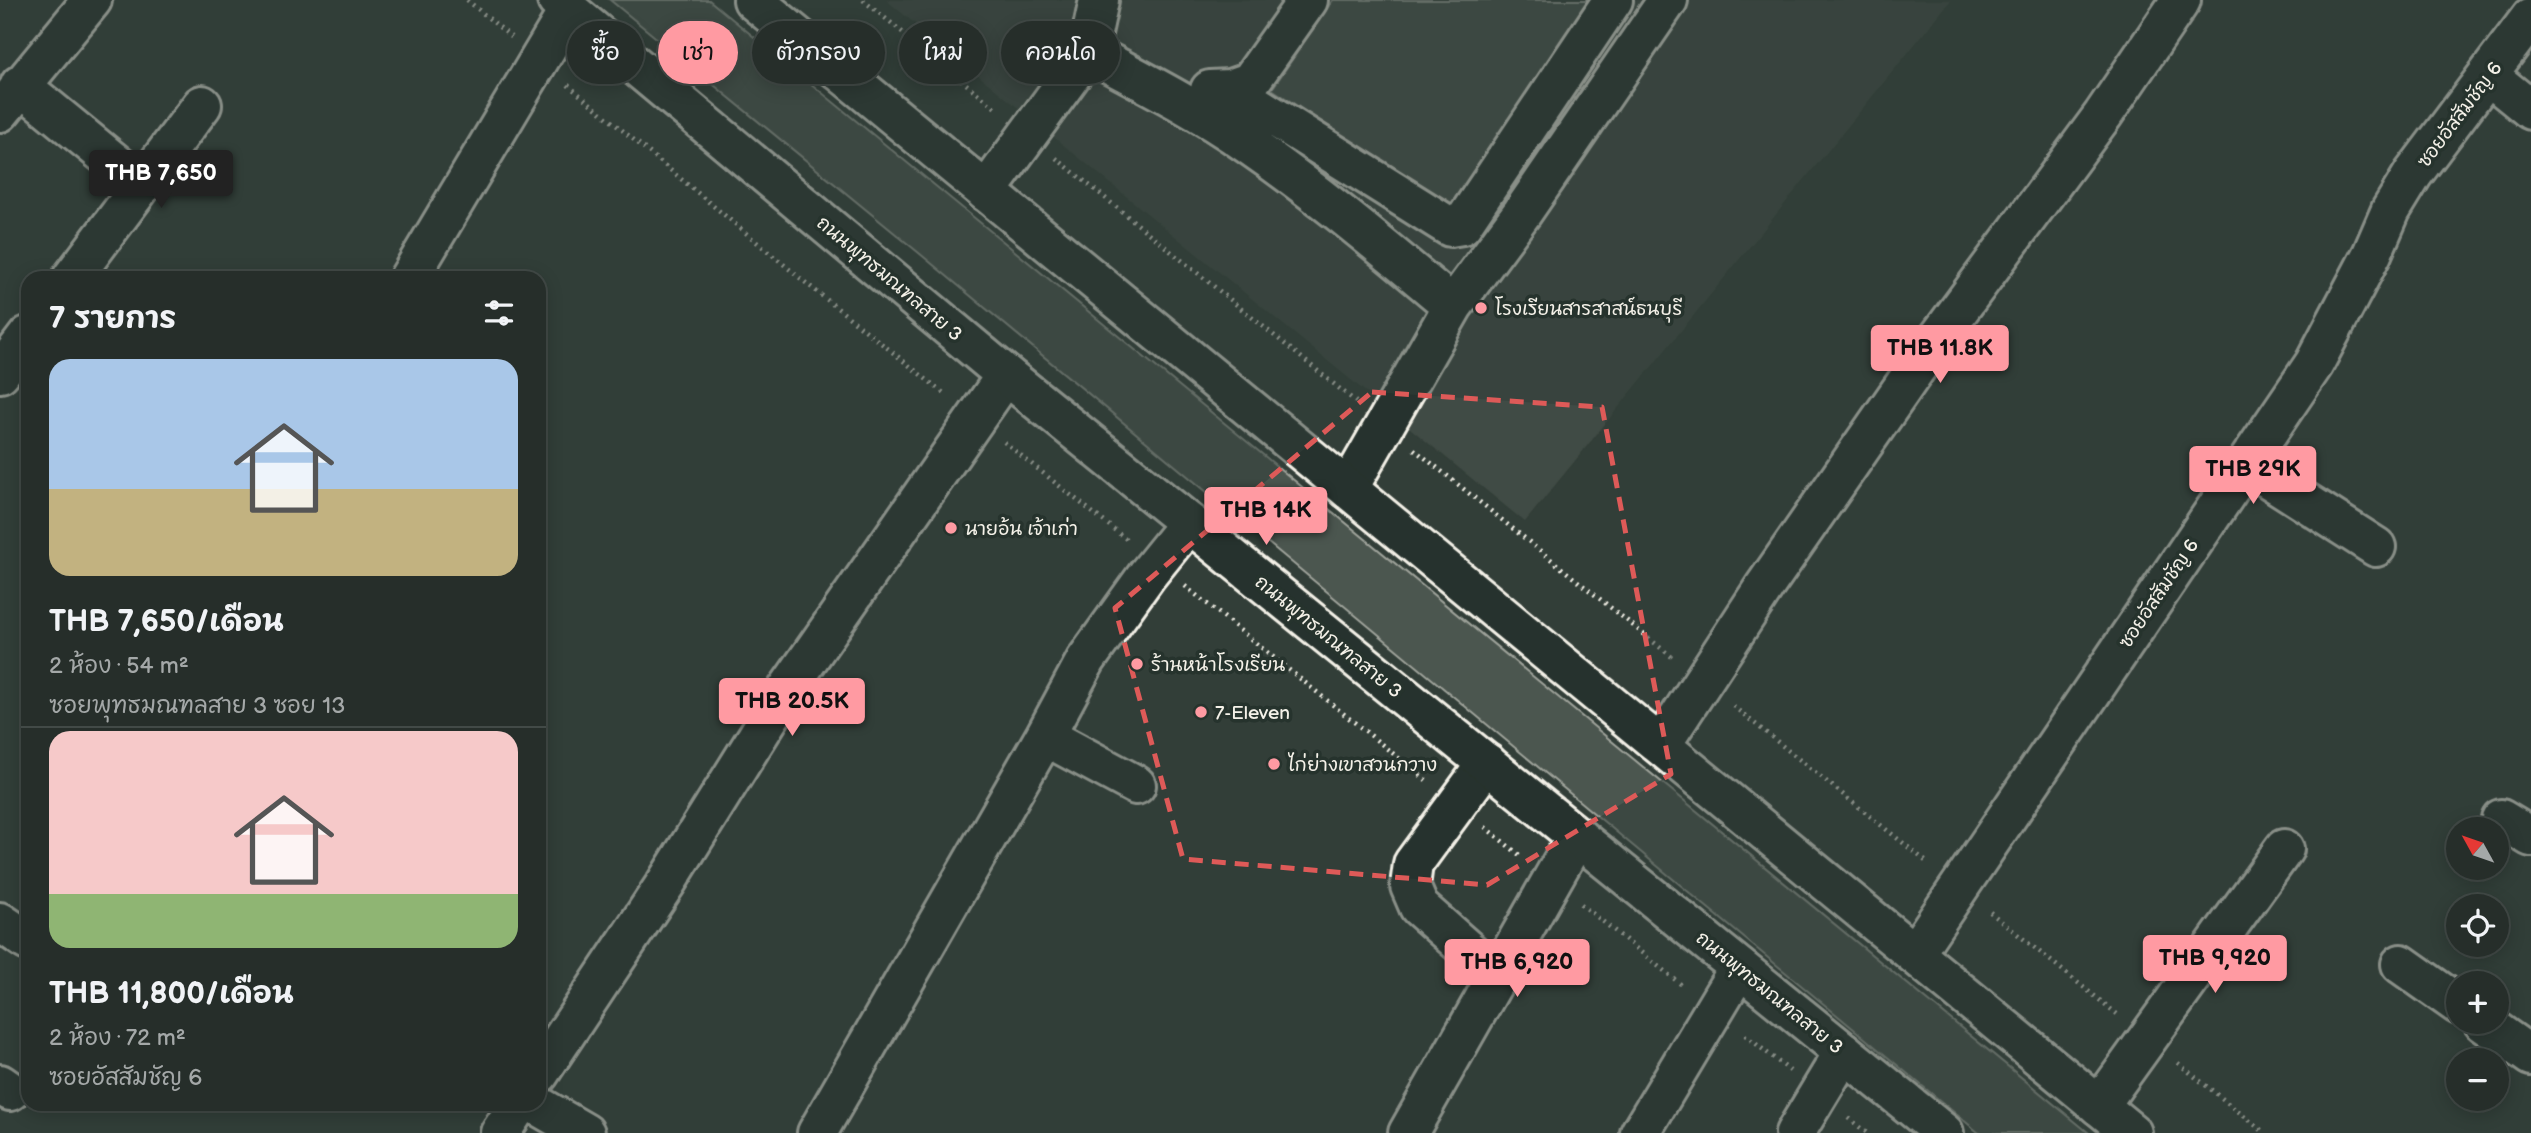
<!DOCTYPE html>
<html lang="th">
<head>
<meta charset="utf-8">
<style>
  :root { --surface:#262e2a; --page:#2e3632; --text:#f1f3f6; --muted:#a4a8a8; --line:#424a47; --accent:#ff9aa2 }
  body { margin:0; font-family:"Balsamiq Sans","Playpen Sans Thai",sans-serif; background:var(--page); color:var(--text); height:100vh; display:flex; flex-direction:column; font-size:26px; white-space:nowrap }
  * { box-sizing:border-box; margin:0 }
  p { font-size:23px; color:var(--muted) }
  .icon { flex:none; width:38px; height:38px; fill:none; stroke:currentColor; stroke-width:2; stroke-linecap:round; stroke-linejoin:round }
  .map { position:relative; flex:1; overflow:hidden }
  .details { position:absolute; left:21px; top:271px; width:525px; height:840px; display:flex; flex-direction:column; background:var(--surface); border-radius:21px; box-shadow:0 4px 18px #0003,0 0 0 2px var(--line) }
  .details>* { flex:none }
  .hud { position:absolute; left:567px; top:21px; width:665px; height:63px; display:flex; gap:14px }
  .needle { width:46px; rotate:310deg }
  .tools { position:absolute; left:2446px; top:817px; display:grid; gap:14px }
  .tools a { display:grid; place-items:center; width:63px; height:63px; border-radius:50%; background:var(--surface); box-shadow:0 4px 18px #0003,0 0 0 2px var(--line); font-size:35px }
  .price { position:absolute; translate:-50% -60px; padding:0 16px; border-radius:7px; background:var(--accent); color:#111; font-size:23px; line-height:46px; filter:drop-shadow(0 2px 4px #0008) }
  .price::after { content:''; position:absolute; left:50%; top:42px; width:21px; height:16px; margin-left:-10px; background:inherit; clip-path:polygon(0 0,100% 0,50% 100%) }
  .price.on { background:#222; color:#fff }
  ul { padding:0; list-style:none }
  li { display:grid; align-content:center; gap:14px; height:371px; padding:0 28px }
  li+li { border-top:2px solid var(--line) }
  li span { display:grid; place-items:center; height:217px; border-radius:21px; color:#555 }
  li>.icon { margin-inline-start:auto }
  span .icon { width:126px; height:126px; fill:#fffc; stroke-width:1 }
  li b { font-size:30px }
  h2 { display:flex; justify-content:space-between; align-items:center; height:84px; padding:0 28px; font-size:30px }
  .tag { padding:0 24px; border-radius:32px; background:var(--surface); box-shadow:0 4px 18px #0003,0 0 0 2px var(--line); font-size:24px; line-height:63px }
  .tag.on { background:var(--accent); color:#111 }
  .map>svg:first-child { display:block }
  .built { fill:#404b44 }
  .green { fill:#4c564f; stroke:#a0a49c; stroke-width:2 }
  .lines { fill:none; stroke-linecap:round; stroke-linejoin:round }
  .minor-casing { stroke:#f4f1e8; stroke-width:44 }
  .major-casing { stroke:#f4f1e8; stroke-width:44 }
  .path { stroke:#f4f1e8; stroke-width:4.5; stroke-dasharray:2 5; stroke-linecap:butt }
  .minor { stroke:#26332d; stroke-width:38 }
  .major { stroke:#26332d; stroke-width:38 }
  .marked { fill:none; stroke:#de5a58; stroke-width:5; stroke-dasharray:14 9; stroke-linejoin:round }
  .poi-dot { fill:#ff9aa2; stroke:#26332d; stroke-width:2.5 }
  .labels { text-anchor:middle; stroke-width:7; stroke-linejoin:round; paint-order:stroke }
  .street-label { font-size:19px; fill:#f4f1e8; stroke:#26332d }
  .poi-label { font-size:19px; fill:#f4f1e8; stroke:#26332d; text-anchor:start }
</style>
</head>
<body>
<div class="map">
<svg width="2531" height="1133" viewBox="0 0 2531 1133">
  <rect width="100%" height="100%" fill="#323e38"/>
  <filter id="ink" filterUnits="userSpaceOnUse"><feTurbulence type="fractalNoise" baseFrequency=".0143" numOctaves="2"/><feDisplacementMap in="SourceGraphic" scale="14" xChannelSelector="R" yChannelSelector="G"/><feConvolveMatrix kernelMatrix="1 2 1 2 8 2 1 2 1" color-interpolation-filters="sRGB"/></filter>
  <g filter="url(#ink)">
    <path class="built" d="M886,0H1951L1525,522Z"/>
    <path class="green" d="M610,0H709L2089,1133H1979L919,253Z
      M1333,0H1594L1450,208L1272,89Z"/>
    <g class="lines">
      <g class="minor-casing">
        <path id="minor" d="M1088,52L1099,0
          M2488,75L2531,110
          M20,85L142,185
          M1230,89L1450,227L1462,225L1613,0
          M1210,90L1230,89L1250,82L1308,0
          M0,112L92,0
          M986,192L1088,52C1143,81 1198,109 1249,145C1320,194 1387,251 1453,306L1348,489
          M72,278L202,105
          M409,278L569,10
          M1453,306L1522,213L1668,0
          M0,373L28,336
          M2246,464L2376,547
          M1045,736L1136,785
          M1661,745L1765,586L1919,364L2103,115L2181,0
          M1487,763L1413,864L1410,886L1419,907L1496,975
          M2501,819L2531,837
          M0,922L28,941
          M1914,954L2314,364L2372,254L2391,210L2413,174L2531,17
          M2401,964L2459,1005
          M2483,1022L2531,1056
          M539,1074L666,883L782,697L1006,375
          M0,1084L10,1091
          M535,1104L585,1133
          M2099,1106L2284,849
          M500,1133L519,1104
          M817,1133L1045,736L1086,660L1147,575L1189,523
          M1408,1133L1577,836
          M1640,1133L1739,968
          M1795,1133L1844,1052"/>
      </g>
      <g class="major-casing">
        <path id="major" d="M557,0L1006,375L1944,1133
          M753,0L2132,1133"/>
      </g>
      <path class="path" d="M467,0L511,37
        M863,0L998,110
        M568,85L806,283L946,395
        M1056,158L1356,402
        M1004,442L1126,539
        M1414,449L1672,657
        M1185,586L1426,780
        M1733,706L1928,863
        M1485,827L1522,857
        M1581,904L1683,986
        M1990,912L2117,1014
        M1745,1035L1790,1071
        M2178,1063L2265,1133
        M1848,1118L1867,1133"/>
      <use href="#minor" class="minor"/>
      <use href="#major" class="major"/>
    </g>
  </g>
  <path d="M0 0H2531V1133H0ZM1372,392L1602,407L1671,774L1487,885L1183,859L1115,608Z" fill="#323e38" fill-opacity=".55" fill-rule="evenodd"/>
  <path class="marked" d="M1372,392L1602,407L1671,774L1487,885L1183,859L1115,608Z"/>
  <g class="poi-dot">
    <circle cx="1481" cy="308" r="7"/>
    <circle cx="951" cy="528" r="7"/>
    <circle cx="1137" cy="664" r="7"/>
    <circle cx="1201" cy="712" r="7"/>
    <circle cx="1274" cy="764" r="7"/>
  </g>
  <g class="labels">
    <g class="street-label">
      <text transform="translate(2459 114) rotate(-53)" y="7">ซอยอัสสัมชัญ 6</text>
      <text transform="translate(890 278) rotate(40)" y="7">ถนนพุทธมณฑลสาย 3</text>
      <text transform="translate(2158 593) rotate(-56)" y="7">ซอยอัสสัมชัญ 6</text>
      <text transform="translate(1329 636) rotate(39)" y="7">ถนนพุทธมณฑลสาย 3</text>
      <text transform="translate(1770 992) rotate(39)" y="7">ถนนพุทธมณฑลสาย 3</text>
    </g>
    <g class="poi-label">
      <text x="1495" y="315">โรงเรียนสารสาสน์ธนบุรี</text>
      <text x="965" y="535">นายอ้น เจ้าเก่า</text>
      <text x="1151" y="671">ร้านหน้าโรงเรียน</text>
      <text x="1215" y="719">7-Eleven</text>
      <text x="1288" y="771">ไก่ย่างเขาสวนกวาง</text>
    </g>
  </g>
</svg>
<div class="tools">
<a><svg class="needle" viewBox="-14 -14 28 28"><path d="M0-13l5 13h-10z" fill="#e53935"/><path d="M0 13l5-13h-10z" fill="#a4a8a8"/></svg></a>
<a><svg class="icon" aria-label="locate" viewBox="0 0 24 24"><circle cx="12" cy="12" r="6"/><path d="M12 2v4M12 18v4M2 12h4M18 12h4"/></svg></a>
<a>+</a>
<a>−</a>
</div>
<b class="price on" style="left:161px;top:210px">THB 7,650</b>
<b class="price" style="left:1940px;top:385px">THB 11.8K</b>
<b class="price" style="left:2253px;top:506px">THB 29K</b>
<b class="price" style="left:1266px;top:547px">THB 14K</b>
<b class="price" style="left:792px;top:738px">THB 20.5K</b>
<b class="price" style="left:2215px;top:995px">THB 9,920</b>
<b class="price" style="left:1517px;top:999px">THB 6,920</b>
<div class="hud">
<a class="tag">ซื้อ</a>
<a class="tag on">เช่า</a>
<a class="tag">ตัวกรอง</a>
<a class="tag">ใหม่</a>
<a class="tag">คอนโด</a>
</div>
<section class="details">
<h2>7 รายการ<svg class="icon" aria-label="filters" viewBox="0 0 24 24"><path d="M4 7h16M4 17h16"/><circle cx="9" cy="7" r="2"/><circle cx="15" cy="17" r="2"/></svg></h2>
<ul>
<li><span style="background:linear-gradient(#a9c7e8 60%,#c2b280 0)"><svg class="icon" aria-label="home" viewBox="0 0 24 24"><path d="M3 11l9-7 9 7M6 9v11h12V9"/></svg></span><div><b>THB 7,650/เดือน</b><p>2 ห้อง · 54 m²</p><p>ซอยพุทธมณฑลสาย 3 ซอย 13</p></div></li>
<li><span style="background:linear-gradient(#f6c9c9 75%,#8fb573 0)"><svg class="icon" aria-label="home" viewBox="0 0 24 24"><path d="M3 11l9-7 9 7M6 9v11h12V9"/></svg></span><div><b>THB 11,800/เดือน</b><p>2 ห้อง · 72 m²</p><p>ซอยอัสสัมชัญ 6</p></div></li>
</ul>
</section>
</div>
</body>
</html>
